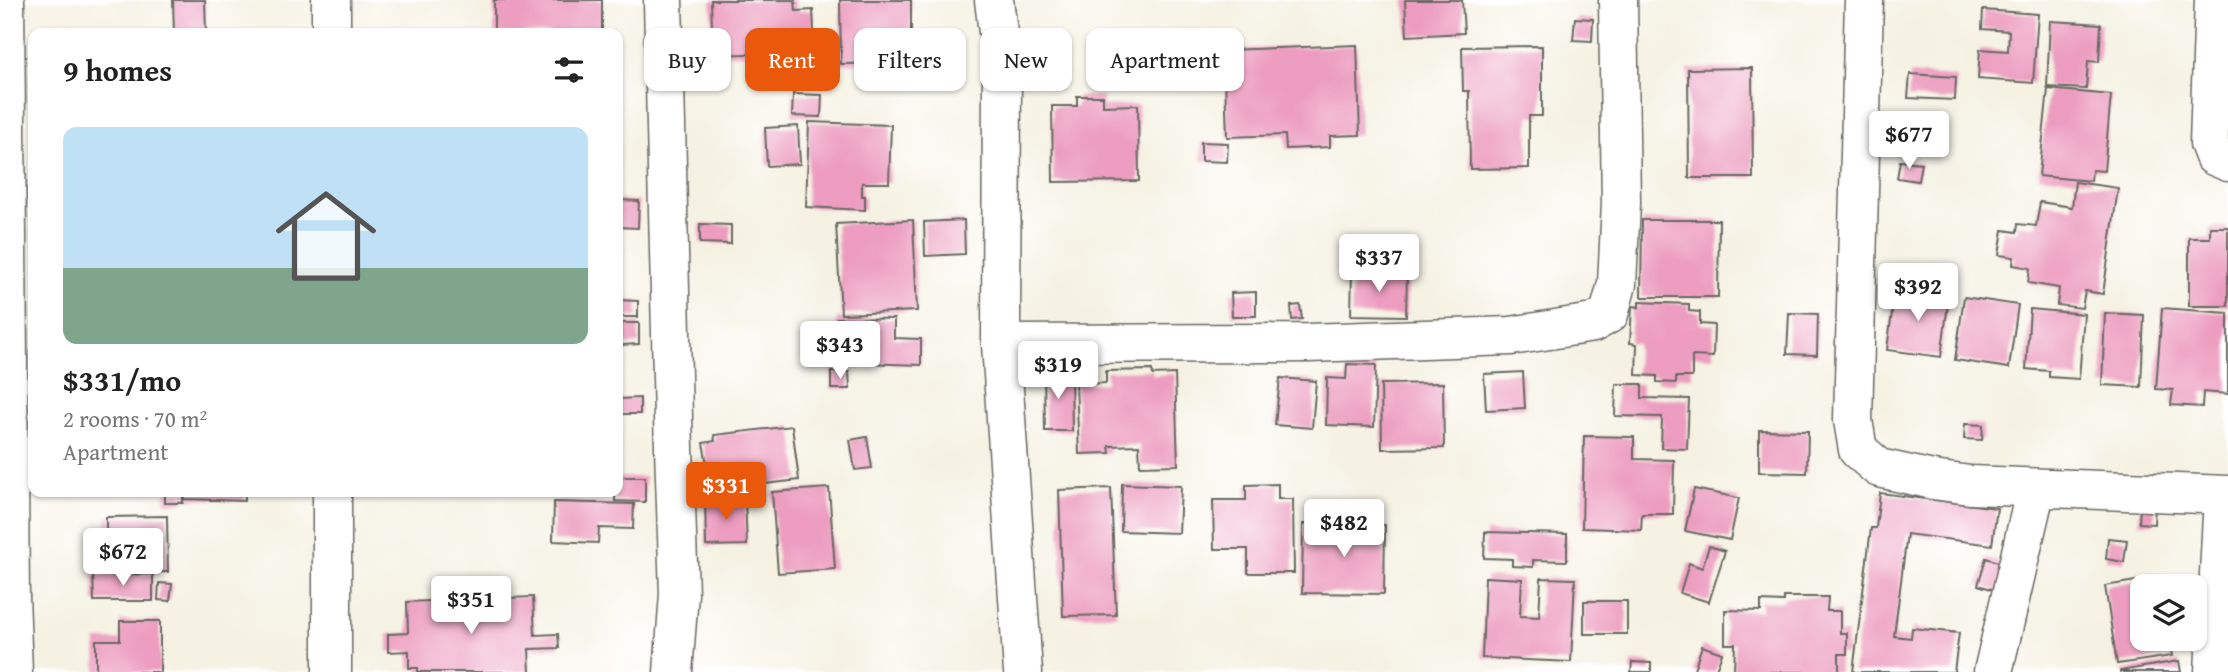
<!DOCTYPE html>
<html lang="en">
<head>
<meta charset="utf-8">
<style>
  :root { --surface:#fff; --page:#f2f2f2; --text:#222; --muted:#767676; --accent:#ea580c }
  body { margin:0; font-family:"Gentium Book Plus",serif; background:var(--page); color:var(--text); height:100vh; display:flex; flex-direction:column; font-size:26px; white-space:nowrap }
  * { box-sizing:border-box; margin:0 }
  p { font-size:23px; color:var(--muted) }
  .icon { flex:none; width:38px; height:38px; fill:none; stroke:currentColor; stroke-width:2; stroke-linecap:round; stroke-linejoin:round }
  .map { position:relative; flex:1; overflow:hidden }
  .panel { position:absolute; left:28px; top:28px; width:595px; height:469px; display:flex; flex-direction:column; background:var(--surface); border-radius:14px; box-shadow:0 2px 5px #0004 }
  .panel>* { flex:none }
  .guide { position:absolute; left:644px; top:28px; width:665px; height:63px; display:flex; gap:14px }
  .buttons { position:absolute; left:2130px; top:574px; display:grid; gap:14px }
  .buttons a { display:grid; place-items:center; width:77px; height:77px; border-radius:14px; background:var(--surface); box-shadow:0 2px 5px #0004; font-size:35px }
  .price { position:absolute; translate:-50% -60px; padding:0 16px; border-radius:7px; background:#fff; color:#222; font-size:23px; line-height:46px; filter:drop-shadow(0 2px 4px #0008) }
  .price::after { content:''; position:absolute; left:50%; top:42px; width:21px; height:16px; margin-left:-10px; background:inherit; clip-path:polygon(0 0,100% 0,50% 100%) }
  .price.current { background:var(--accent); color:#fff }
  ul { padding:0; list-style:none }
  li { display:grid; align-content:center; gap:14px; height:371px; padding:0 35px }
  li span { display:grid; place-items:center; height:217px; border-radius:14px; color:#555 }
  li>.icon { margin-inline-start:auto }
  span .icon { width:126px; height:126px; fill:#fffc; stroke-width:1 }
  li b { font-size:30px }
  h2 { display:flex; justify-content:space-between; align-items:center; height:84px; padding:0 35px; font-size:30px }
  .pill { padding:0 24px; border-radius:14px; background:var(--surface); box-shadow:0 2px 5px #0004; font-size:24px; line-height:63px }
  .pill.current { background:var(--accent); color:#fff }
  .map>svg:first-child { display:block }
  .building { fill:#ed9ec0 }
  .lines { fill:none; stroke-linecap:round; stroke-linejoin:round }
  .minor-casing { stroke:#686762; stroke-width:41 }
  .minor { stroke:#fff; stroke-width:38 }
</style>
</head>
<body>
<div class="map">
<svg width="2228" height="672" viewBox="0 0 2228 672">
  <rect width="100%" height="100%" fill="#fff"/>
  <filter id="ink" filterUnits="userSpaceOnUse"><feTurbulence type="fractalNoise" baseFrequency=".0143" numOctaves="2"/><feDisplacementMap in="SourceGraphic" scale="14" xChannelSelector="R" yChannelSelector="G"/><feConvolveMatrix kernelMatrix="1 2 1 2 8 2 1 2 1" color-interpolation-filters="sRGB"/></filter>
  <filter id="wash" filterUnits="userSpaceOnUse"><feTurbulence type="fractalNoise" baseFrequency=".00686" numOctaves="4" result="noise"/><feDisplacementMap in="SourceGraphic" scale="28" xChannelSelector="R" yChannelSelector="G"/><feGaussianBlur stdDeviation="1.57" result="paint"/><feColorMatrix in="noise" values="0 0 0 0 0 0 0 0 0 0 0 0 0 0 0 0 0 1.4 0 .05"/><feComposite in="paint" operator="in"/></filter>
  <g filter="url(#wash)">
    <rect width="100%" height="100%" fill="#f5f2e3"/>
    <g id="blocks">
      <path class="building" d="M173,0H205L206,33H174Z
        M494,0H602V33H494Z
        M711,0H795L796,11L813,10L815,52L713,55Z
        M840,0H911V63L841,64Z
        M1405,0H1462L1464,33L1407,36Z
        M1983,10L2038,14L2033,83L1978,79L1980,49L2008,51L2009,31L1982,29Z
        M1575,18L1593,19L1592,41L1573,40Z
        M2050,21L2101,24L2099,62L2088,61L2086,89L2047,87Z
        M1357,45L1360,135L1330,136V147L1286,149L1285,135L1227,137L1224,50Z
        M1542,46V116H1529V168L1470,169L1469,91H1463L1462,47Z
        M1752,68L1753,178H1689L1688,69Z
        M1910,74L1956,77L1955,100L1908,98Z
        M2048,89L2111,95L2104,171L2092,170L2091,181L2039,176Z
        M793,94L822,95L821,117L792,116Z
        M1077,96H1103V106L1138,105L1139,181L1053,182L1052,106H1077Z
        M809,122L891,125L889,183H862V196H865V210L806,207Z
        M798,126L800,164L767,166L765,128Z
        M1201,142L1228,143L1227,162L1201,161Z
        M1900,161L1921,163L1918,181L1897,178Z
        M2075,182L2118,188L2103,294L2085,291L2082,308L2057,305L2059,288L2028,283L2030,268L2013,265L2014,257L1999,255L2003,230L2017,232L2018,224L2036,226L2040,202L2072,207Z
        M618,200L639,201L638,228L618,227Z
        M913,220L917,311L841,314L836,224Z
        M964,220L965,254L925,256L924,222Z
        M1642,220H1719L1718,297H1641Z
        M700,224L731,225V244L700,243Z
        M2210,227H2228V306H2189V238H2210Z
        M1352,271L1407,272L1406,316L1351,315Z
        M1895,289L1949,296L1941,357L1887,350Z
        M1256,292V316H1232L1231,293Z
        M1964,297L2018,305L2009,368L1955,360Z
        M618,300L638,301V317H618Z
        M1639,302L1689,304V311L1700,312V324L1714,325L1713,357L1692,356V377H1676V383L1657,382V376L1636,375L1637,344L1630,343L1632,306L1639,307Z
        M1300,305L1302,319L1292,320L1291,306Z
        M2162,308L2228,313V394L2203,392L2202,407L2171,405L2173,390L2156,389Z
        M2030,309L2084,314L2079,379L2049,377V371L2026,369Z
        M1789,313L1818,314L1817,355L1787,354Z
        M2105,313L2144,315L2141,387L2102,385Z
        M837,318L894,319V338L921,339V365L833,362Z
        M620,323H639V344L621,345Z
        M1347,364L1376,365L1374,427L1326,425L1327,378L1346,379Z
        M1152,370L1153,375L1175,374L1178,465L1140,466L1139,445L1109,446L1110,453L1079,454L1076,384L1106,383V371Z
        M1071,371L1072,431H1045L1044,372Z
        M831,372H849L850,389H831Z
        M1523,372L1525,408L1486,410L1484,374Z
        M1280,378L1316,381L1312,428L1275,425Z
        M1443,383L1444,448L1382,449L1381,384Z
        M1616,384H1642V398L1689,399L1687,449L1661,448L1662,417L1615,416Z
        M640,398V414H618V399Z
        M1965,424L1983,425L1982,440L1964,439Z
        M792,426L799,480L712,490L703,443L715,441L714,435Z
        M1759,430L1808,431L1807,473L1759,472Z
        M1584,436L1634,437V459L1674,460L1673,514H1642L1641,530L1582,528Z
        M867,437L872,468L855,470L850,440Z
        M618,477H645V502L615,501V492H618Z
        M1122,484L1181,486L1179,533L1121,531Z
        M1278,484V499H1293L1294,573H1248V549H1214L1213,500H1246V485Z
        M829,488L835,569L778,573L772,492Z
        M1111,488L1116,615L1063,616L1059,490Z
        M1694,489L1739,498L1730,540L1685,531Z
        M165,492H183V503H165Z
        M184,492H245V501L184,499Z
        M1880,493L1997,508L1992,545L1907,534L1894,636L1911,638L1912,628L1959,633L1954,672H1853L1871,528H1876Z
        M745,497L747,545L706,546L705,498Z
        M554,502L634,504L633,529L599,528L598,543L553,541Z
        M2140,506L2155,507L2154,524L2139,523Z
        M167,516L168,572H117V541H106V517Z
        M1303,524L1385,525L1384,594L1302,593Z
        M1485,532L1567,534V561L1533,560V567L1512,566V559L1484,558Z
        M2108,538L2127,540L2124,562L2106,559Z
        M1709,546L1725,551L1709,602L1680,593L1689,563L1702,568Z
        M1986,558L2011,566L2004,593L1978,585Z
        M153,574V601H94L93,575Z
        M1485,577L1522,579L1520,616L1539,617L1541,578L1575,579L1571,662L1482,658Z
        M2160,577L2161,586H2142V639H2169L2172,656L2117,664L2105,586Z
        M159,583L172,584L170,601L158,600Z
        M533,597L535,635L558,634L559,648L529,649L530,672H418V668H409V651L388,652V634L408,633L407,602Z
        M1784,597H1828L1827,611H1840V633H1847V654H1839V672H1734L1735,644H1725V610L1761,611V601L1784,602Z
        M1584,601H1627V634H1584Z
        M120,621H160V672H96V640H120Z
        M1702,646L1722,653L1715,672H1693Z
        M2179,661L2181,672H2120V671Z
        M1632,662L1651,663V672H1631Z"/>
    </g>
  </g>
  <g filter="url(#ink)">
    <use href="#blocks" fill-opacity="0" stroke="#686762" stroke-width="2"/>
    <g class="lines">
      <g class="minor-casing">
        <path id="minor" d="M5,0L10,597L13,672
          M331,0V33
          M663,0L673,418L679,594L673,672
          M994,0L1002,65L1001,344L1023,672
          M1864,0L1853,420L1858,450L1879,468L1933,480L1970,485L2228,495
          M2214,0L2209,143L2214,156L2228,162
          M1001,344L1308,343L1511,336L1593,323L1609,314L1617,284L1621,203L1618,0
          M332,672V492
          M1993,672L2036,488
          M2214,672L2223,495"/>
      </g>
      <use href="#minor" class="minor"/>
    </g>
  </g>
</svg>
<div class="buttons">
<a><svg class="icon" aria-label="layers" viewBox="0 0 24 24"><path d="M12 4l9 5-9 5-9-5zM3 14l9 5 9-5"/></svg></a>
</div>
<b class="price" style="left:1909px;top:171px">$677</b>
<b class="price" style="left:1379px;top:294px">$337</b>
<b class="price" style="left:1918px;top:323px">$392</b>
<b class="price" style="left:840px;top:381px">$343</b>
<b class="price" style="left:1058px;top:401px">$319</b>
<b class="price current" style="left:726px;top:522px">$331</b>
<b class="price" style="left:1344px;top:559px">$482</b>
<b class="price" style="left:123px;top:588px">$672</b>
<b class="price" style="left:471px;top:636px">$351</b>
<div class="guide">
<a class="pill">Buy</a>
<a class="pill current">Rent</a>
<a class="pill">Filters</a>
<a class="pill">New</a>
<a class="pill">Apartment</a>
</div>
<section class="panel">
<h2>9 homes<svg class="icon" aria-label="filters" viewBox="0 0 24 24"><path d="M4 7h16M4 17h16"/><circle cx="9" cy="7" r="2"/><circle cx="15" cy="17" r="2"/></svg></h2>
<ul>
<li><span style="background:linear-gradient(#bfe0f5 65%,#7fa58c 0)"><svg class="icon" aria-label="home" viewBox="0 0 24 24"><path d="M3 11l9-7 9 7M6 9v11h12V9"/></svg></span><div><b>$331/mo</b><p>2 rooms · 70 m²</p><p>Apartment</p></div></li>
</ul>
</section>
</div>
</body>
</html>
